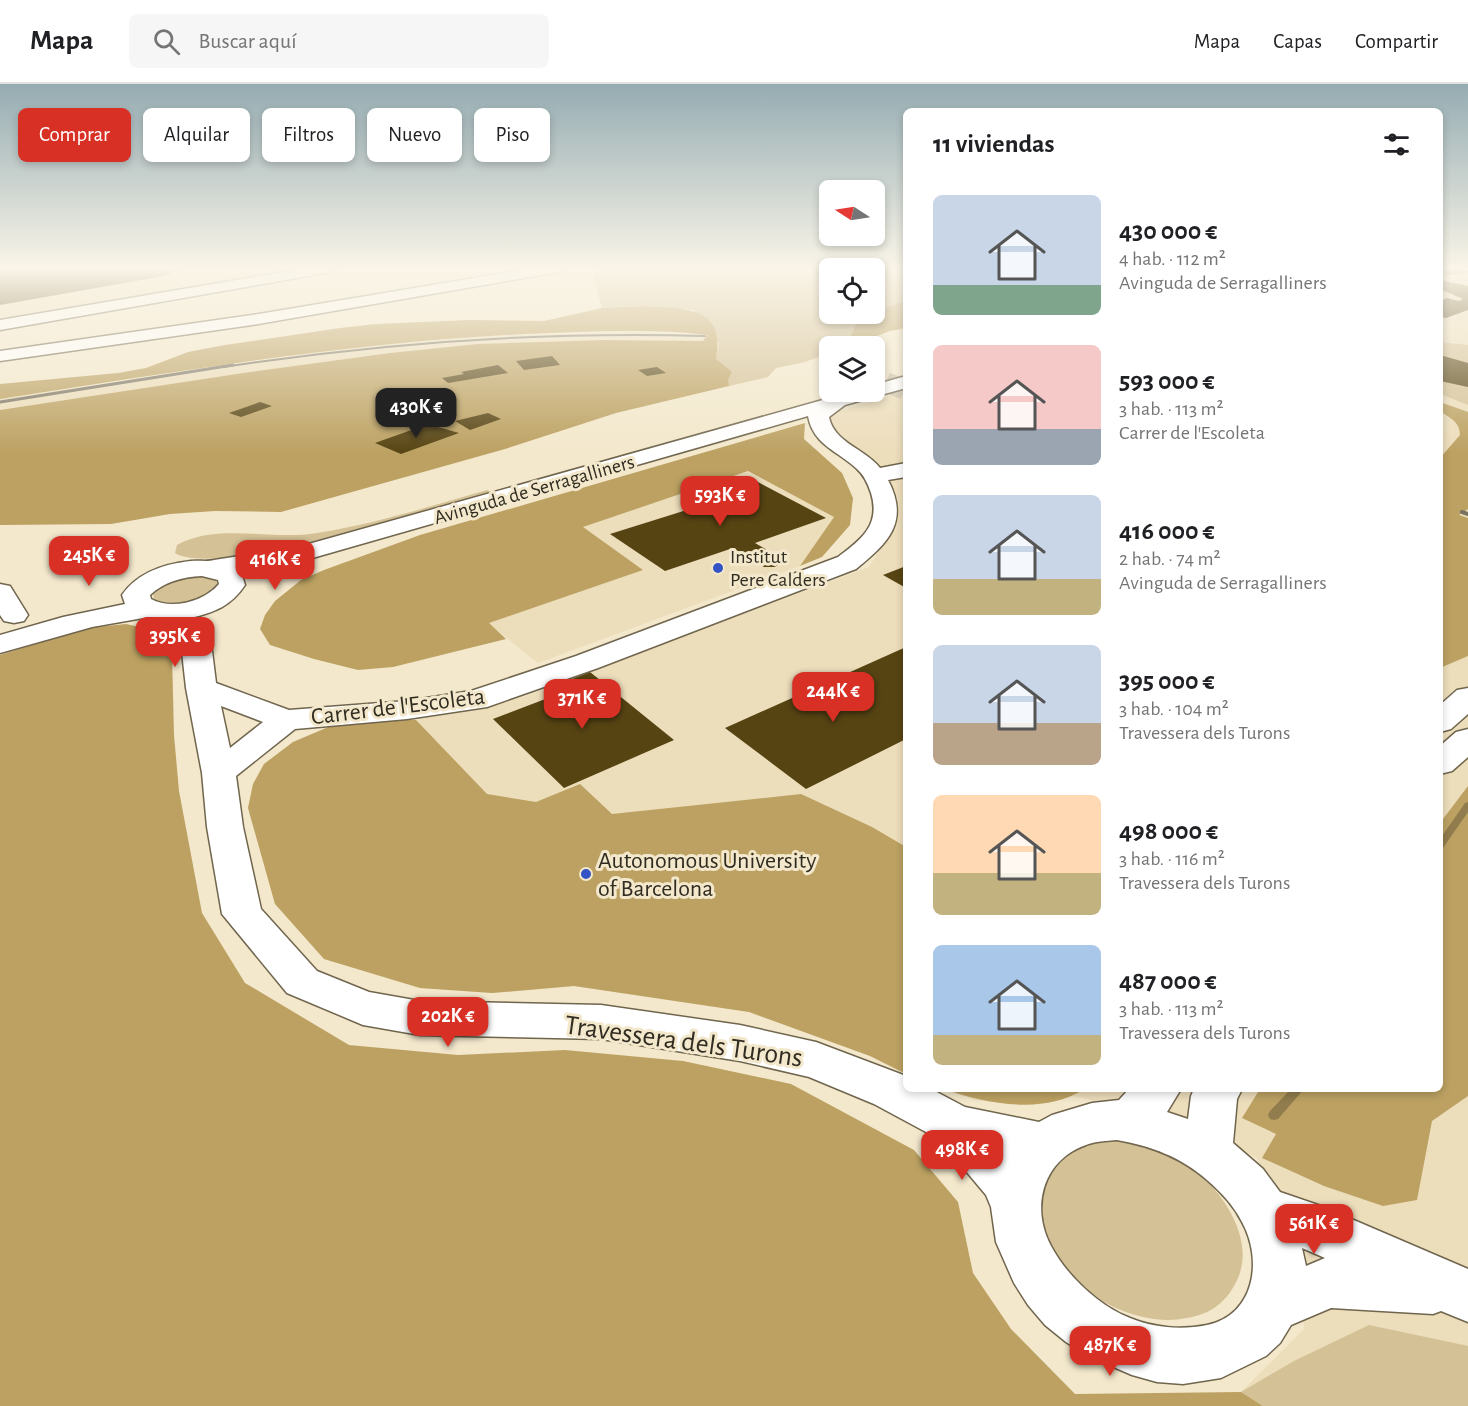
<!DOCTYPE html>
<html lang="es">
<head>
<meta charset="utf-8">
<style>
  :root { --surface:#fff; --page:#f6f6f6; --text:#202124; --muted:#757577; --line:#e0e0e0; --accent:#d93025 }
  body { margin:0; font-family:"Alegreya Sans",sans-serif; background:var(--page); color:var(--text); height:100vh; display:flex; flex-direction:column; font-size:22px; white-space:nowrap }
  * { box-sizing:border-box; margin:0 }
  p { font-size:20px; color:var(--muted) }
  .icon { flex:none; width:33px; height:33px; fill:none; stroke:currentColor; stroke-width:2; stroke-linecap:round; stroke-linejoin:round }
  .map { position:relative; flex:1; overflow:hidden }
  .drawer { position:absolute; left:903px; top:24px; width:540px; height:984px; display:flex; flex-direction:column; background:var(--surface); border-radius:9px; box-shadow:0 3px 9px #0003 }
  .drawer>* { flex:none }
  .top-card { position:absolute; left:18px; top:24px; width:570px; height:54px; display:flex; gap:12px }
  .needle { width:39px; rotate:282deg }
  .tools { position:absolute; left:819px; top:96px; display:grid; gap:12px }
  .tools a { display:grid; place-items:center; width:66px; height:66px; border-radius:9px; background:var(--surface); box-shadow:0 3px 9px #0003; font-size:30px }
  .price { position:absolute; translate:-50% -51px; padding:0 14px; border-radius:12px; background:var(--accent); color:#fff; font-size:20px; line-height:39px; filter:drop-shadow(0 2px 3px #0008) }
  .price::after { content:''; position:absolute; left:50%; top:36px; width:18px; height:14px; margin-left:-9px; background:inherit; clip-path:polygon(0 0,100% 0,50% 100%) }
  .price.active { background:#222; color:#fff }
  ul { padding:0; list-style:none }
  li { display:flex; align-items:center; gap:18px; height:150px; padding:0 30px }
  li span { display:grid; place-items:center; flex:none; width:168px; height:120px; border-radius:9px; color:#555 }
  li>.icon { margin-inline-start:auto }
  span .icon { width:72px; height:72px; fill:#fffc; stroke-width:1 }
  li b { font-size:26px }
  h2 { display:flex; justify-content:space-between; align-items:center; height:72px; padding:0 30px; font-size:26px }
  .tag { padding:0 21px; border-radius:9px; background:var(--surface); box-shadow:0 3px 9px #0003; font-size:21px; line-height:54px }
  .tag.active { background:var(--accent); color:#fff }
  header { display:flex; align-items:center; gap:36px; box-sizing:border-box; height:84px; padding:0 30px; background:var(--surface); border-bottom:2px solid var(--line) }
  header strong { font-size:28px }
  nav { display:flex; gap:33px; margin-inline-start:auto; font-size:21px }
  .search { width:420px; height:54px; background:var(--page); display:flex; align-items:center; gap:15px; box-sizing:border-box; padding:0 21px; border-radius:9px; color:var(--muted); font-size:22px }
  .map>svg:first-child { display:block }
  .built { fill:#ecddbb }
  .green { fill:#d4c196 }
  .forest { fill:#bca162 }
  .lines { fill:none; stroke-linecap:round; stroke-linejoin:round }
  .stream { fill:#917c4d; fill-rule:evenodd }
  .building { fill:#574413 }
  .minor-tunnel { stroke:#ccc2aa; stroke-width:20; stroke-dasharray:20 10; stroke-linecap:butt }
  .minor-casing { stroke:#70654d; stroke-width:3 }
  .highway-casing { stroke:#70654d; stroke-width:3 }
  .minor { fill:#fff; fill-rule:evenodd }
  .highway { fill:#fff; fill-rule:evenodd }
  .rail-far2 { stroke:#7a7362; stroke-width:2 }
  .rail-far1 { stroke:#7a7362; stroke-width:3 }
  .rail { stroke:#7a7362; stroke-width:4 }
  .poi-dot { fill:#3454c5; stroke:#f3e8cc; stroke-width:2 }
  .labels { text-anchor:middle; stroke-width:6; stroke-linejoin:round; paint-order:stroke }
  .far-street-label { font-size:20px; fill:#302c21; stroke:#f3e8cc }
  .far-poi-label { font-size:20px; fill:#302c21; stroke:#f3e8cc; text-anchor:start }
  .street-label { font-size:24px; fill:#302c21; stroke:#f3e8cc }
  .poi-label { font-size:24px; fill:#302c21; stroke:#f3e8cc; text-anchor:start }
  .near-street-label { font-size:28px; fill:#302c21; stroke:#f3e8cc }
</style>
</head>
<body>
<header>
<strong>Mapa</strong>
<div class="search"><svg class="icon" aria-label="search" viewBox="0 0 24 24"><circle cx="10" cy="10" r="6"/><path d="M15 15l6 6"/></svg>Buscar aquí</div>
<nav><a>Mapa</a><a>Capas</a><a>Compartir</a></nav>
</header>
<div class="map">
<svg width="1468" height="1322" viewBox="0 0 1468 1322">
  <rect width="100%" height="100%" fill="#f3e8cc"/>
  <path class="built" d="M0,184H293L0,234Z
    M1440,184H1468V1322H1263L1241,1308L1304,1245L1300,1179L1257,1074L1164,1033L1073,1012L1032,1021L974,1016L944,1005H1440Z
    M629,248L708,251L704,257L604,256L477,260L390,269L0,326V315L353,263L484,252Z
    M906,307V990L870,972L749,928L574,902L492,909L420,904L324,875L275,820L248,724L253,700L264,680L293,658L381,636H416L487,623L523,613L869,483L889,451L896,431V414L886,394L825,339L832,329Z
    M748,387L834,433L800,482L538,579L488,539L643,486L582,443Z"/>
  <path class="green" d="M602,184H906V217L875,227L874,184H830V230H867L860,232L849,258L851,262H830L829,269L805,278L776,284L768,293L729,302L716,275L719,260L694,226L645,222L602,224L593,190Z
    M1440,258L1468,261V321L1440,310Z
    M487,406L493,409C438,424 216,495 175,469L177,461C217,438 272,457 317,449C375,440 431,422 487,406Z
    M197,491L214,495L218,499L217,504C201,517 173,528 154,515L153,510C161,495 182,495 197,491Z
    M1122,1057C1148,1062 1176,1069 1197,1087C1228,1115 1258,1162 1234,1202C1223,1221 1209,1230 1187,1234C1119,1248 1027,1182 1044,1106C1050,1084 1068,1068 1090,1060C1099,1057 1112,1058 1122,1057Z
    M1369,1241L1468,1262V1322H1263L1241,1308L1294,1277Z"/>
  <path class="forest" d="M906,217V244L890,247L851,262L848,258L860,232L874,230L875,227Z
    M645,222C684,225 726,221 716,275L732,288L728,296L729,302L616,329L505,365L281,428L215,427L170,430L111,440L0,441V326L250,288L390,269L477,260L604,256L703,257L707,251C648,244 586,248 526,250C349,258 175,288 0,315V300L118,289L146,284L188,268L225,261L340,244L376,240L469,236L544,237L602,224Z
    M1440,318L1468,328V425L1459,431L1468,434V572L1440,584V374L1460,351C1460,338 1450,334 1440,327Z
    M805,339L804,355L842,389L853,414L850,441L822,473L800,482L834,433L748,387L583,443L643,486L489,539L506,555L393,583L358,586L314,575L270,561L260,545L265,531L275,517L301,496L324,486L420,451Z
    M126,540L158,547L172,569L174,651L179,707L202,829L245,899L349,961L458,971L565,966L683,977L791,1000L914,1066L958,1118L973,1189L1011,1245L1075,1310L1241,1308L1263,1322H0V571L87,544Z
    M381,636H416L487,710L536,718L580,700L612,730L801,710L872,743L906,763V990L870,972L749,928L574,902L492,909L420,904L324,875L275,820L248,724L253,700L264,680L293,658L333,641Z
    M1468,702V1012L1432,1037L1417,1116L1383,1122L1324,1102L1262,1074L1276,1050L1242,1034L1260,1005H1440V739Z
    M944,1005H1084C1045,1031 985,1020 944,1005Z"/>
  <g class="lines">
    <path class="stream" d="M1468,718V728L1443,764L1440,765V755L1465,719Z
      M1291,1005H1304L1278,1035L1274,1036L1270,1035L1268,1031L1270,1027Z"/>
  </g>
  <path class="building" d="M0,184H184L164,192L0,221Z
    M1440,184H1468L1464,186L1468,187V189L1448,191L1440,189Z
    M1440,196L1468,202V226L1446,234L1440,233V217L1447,214L1459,217L1463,215L1440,205Z
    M1440,271L1468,279V303L1440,297Z
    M552,272L560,281L524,286L516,277Z
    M498,281L508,289L448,299L442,294L464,290L461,288Z
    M657,283L666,289L647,292L638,286Z
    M260,318L272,322L241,333L229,329Z
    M488,329L501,335L470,346L455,337Z
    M428,340L459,349L401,370L375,359Z
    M756,397L826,434L755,459L784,476L781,480L774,483H764L733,464L665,487L610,450L693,424L685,419Z
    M906,482V504L883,491Z
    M906,563V655L806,705L725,644Z
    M590,588L674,656L564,704L493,635L561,609L554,602Z"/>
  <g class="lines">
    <path class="minor-tunnel" d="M886,298L905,306"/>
    <g class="minor-casing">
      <path id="minor" d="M906,292V304L845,321L829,333C834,359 866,365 880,384L906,379V393L888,396C910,438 888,459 856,485L598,584L487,623L407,635L295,645L236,692L243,743L261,825L317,887L369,908L420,917L601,921L740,941L816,958L906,992V1005H931L965,1023L1039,1038L1052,1031L1092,1019L1119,1016L1129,1005H1181L1167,1028L1188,1035L1191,1012L1194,1005H1242L1237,1015L1233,1059L1263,1085L1280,1108L1321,1122L1468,1185V1238L1441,1227L1433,1230L1331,1224L1291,1241L1280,1259L1266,1272L1221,1294L1183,1300L1157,1298L1132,1291L1088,1272L1066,1258L1045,1241L1028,1221L1014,1199L996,1158L991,1123L986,1111L939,1055L874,1020L809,993L740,977L601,955L420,951L363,941L287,909L222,830L207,743L202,689L186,604L181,559L174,548L149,533L92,543L0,569V551L63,533L125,520L122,511C138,488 164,480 191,477C199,476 207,478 214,476C242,472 270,467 298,463L851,308H874V301ZM808,332C813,361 838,367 857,385C864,391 868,400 871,409C881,441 861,456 838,473L576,572L471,607L407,617L289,626L216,599L211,559L191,534C215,528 231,522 245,501L241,488L309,475ZM202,492L218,496L219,500C204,518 171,526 151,515L150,511C164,498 182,493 202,492ZM221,622L263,638L230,664ZM1117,1056C1151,1062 1181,1073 1207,1096C1221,1108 1234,1122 1242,1138C1263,1176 1255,1231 1207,1241C1182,1246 1154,1244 1130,1234C1099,1222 1067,1192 1051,1162C1030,1123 1043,1076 1086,1061C1095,1057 1107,1057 1117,1056ZM1302,1164L1325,1174L1306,1182Z
        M0,500L10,502L28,531L24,537L14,539L4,537L0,531Z
        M1468,604V630L1451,645L1440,648V621L1457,606Z
        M1468,645V673L1452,687L1440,690V662L1456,648Z"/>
    </g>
    <g class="highway-casing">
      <path id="highway" d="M307,184H338L331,188L0,246V236Z
        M534,184H566L559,188L252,241L0,277V267L252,231Z"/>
    </g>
    <use href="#minor" class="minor"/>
    <use href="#highway" class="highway"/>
    <path class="rail-far2" d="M223,283C383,259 543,247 705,252"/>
    <path class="rail-far1" d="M0,318L233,281"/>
    <path class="rail" d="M1462,428L1468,430"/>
  </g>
  <linearGradient id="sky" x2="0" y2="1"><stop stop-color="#95acb2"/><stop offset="0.5" stop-color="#faf5e8"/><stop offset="1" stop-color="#faf5e8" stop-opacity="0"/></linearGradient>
  <rect width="1468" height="369" fill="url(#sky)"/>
  <g class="poi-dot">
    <circle cx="718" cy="484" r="6"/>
    <circle cx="586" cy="790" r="6"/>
  </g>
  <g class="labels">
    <g class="far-street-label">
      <text transform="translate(534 405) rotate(-16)" y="7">Avinguda de Serragalliners</text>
    </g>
    <g class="far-poi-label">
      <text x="730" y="479">Institut<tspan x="730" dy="23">Pere Calders</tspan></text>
    </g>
    <g class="street-label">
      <text transform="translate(398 622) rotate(-7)" y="8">Carrer de l'Escoleta</text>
    </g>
    <g class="poi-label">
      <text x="598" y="784">Autonomous University<tspan x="598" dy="28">of Barcelona</tspan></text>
    </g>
    <g class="near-street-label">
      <text transform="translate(684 956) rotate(8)" y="10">Travessera dels Turons</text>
    </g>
  </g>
</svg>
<div class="tools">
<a><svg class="needle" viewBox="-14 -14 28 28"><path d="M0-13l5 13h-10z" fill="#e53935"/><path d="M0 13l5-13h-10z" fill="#757577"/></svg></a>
<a><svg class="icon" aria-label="locate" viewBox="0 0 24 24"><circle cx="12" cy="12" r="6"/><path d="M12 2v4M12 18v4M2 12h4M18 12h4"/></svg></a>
<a><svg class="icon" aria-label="layers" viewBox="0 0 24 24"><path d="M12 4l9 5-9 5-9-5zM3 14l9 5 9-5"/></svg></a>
</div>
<b class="price active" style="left:416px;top:355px">430K €</b>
<b class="price" style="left:720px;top:443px">593K €</b>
<b class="price" style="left:89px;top:503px">245K €</b>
<b class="price" style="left:275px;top:507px">416K €</b>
<b class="price" style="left:175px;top:584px">395K €</b>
<b class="price" style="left:833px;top:639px">244K €</b>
<b class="price" style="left:582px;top:646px">371K €</b>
<b class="price" style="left:448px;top:964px">202K €</b>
<b class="price" style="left:962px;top:1097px">498K €</b>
<b class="price" style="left:1314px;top:1171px">561K €</b>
<b class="price" style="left:1110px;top:1293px">487K €</b>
<div class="top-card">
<a class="tag active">Comprar</a>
<a class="tag">Alquilar</a>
<a class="tag">Filtros</a>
<a class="tag">Nuevo</a>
<a class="tag">Piso</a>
</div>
<section class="drawer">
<h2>11 viviendas<svg class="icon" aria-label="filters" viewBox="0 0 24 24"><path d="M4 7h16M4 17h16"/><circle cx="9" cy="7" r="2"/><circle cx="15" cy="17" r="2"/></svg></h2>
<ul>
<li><span style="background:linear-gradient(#c9d6e8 75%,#7fa58c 0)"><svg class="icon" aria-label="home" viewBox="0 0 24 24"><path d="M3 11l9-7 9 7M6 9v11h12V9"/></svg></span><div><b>430 000 €</b><p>4 hab. · 112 m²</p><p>Avinguda de Serragalliners</p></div></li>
<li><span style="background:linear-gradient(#f6c9c9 70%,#9aa5b1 0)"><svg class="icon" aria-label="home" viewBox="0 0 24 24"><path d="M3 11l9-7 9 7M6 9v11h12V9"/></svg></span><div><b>593 000 €</b><p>3 hab. · 113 m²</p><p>Carrer de l'Escoleta</p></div></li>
<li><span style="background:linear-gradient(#c9d6e8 70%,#c2b280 0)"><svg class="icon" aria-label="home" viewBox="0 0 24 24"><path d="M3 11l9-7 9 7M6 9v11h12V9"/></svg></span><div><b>416 000 €</b><p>2 hab. · 74 m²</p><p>Avinguda de Serragalliners</p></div></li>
<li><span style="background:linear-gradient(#c9d6e8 65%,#b9a48a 0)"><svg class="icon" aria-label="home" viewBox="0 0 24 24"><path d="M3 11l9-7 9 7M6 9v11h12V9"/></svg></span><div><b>395 000 €</b><p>3 hab. · 104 m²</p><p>Travessera dels Turons</p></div></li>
<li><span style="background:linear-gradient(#ffd9b3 65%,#c2b280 0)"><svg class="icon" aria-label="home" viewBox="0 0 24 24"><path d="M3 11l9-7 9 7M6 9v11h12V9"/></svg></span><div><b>498 000 €</b><p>3 hab. · 116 m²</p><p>Travessera dels Turons</p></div></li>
<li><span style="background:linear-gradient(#a9c7e8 75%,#c2b280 0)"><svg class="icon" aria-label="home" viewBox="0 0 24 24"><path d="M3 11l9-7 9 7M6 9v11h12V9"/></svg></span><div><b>487 000 €</b><p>3 hab. · 113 m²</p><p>Travessera dels Turons</p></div></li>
</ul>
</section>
</div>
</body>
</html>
